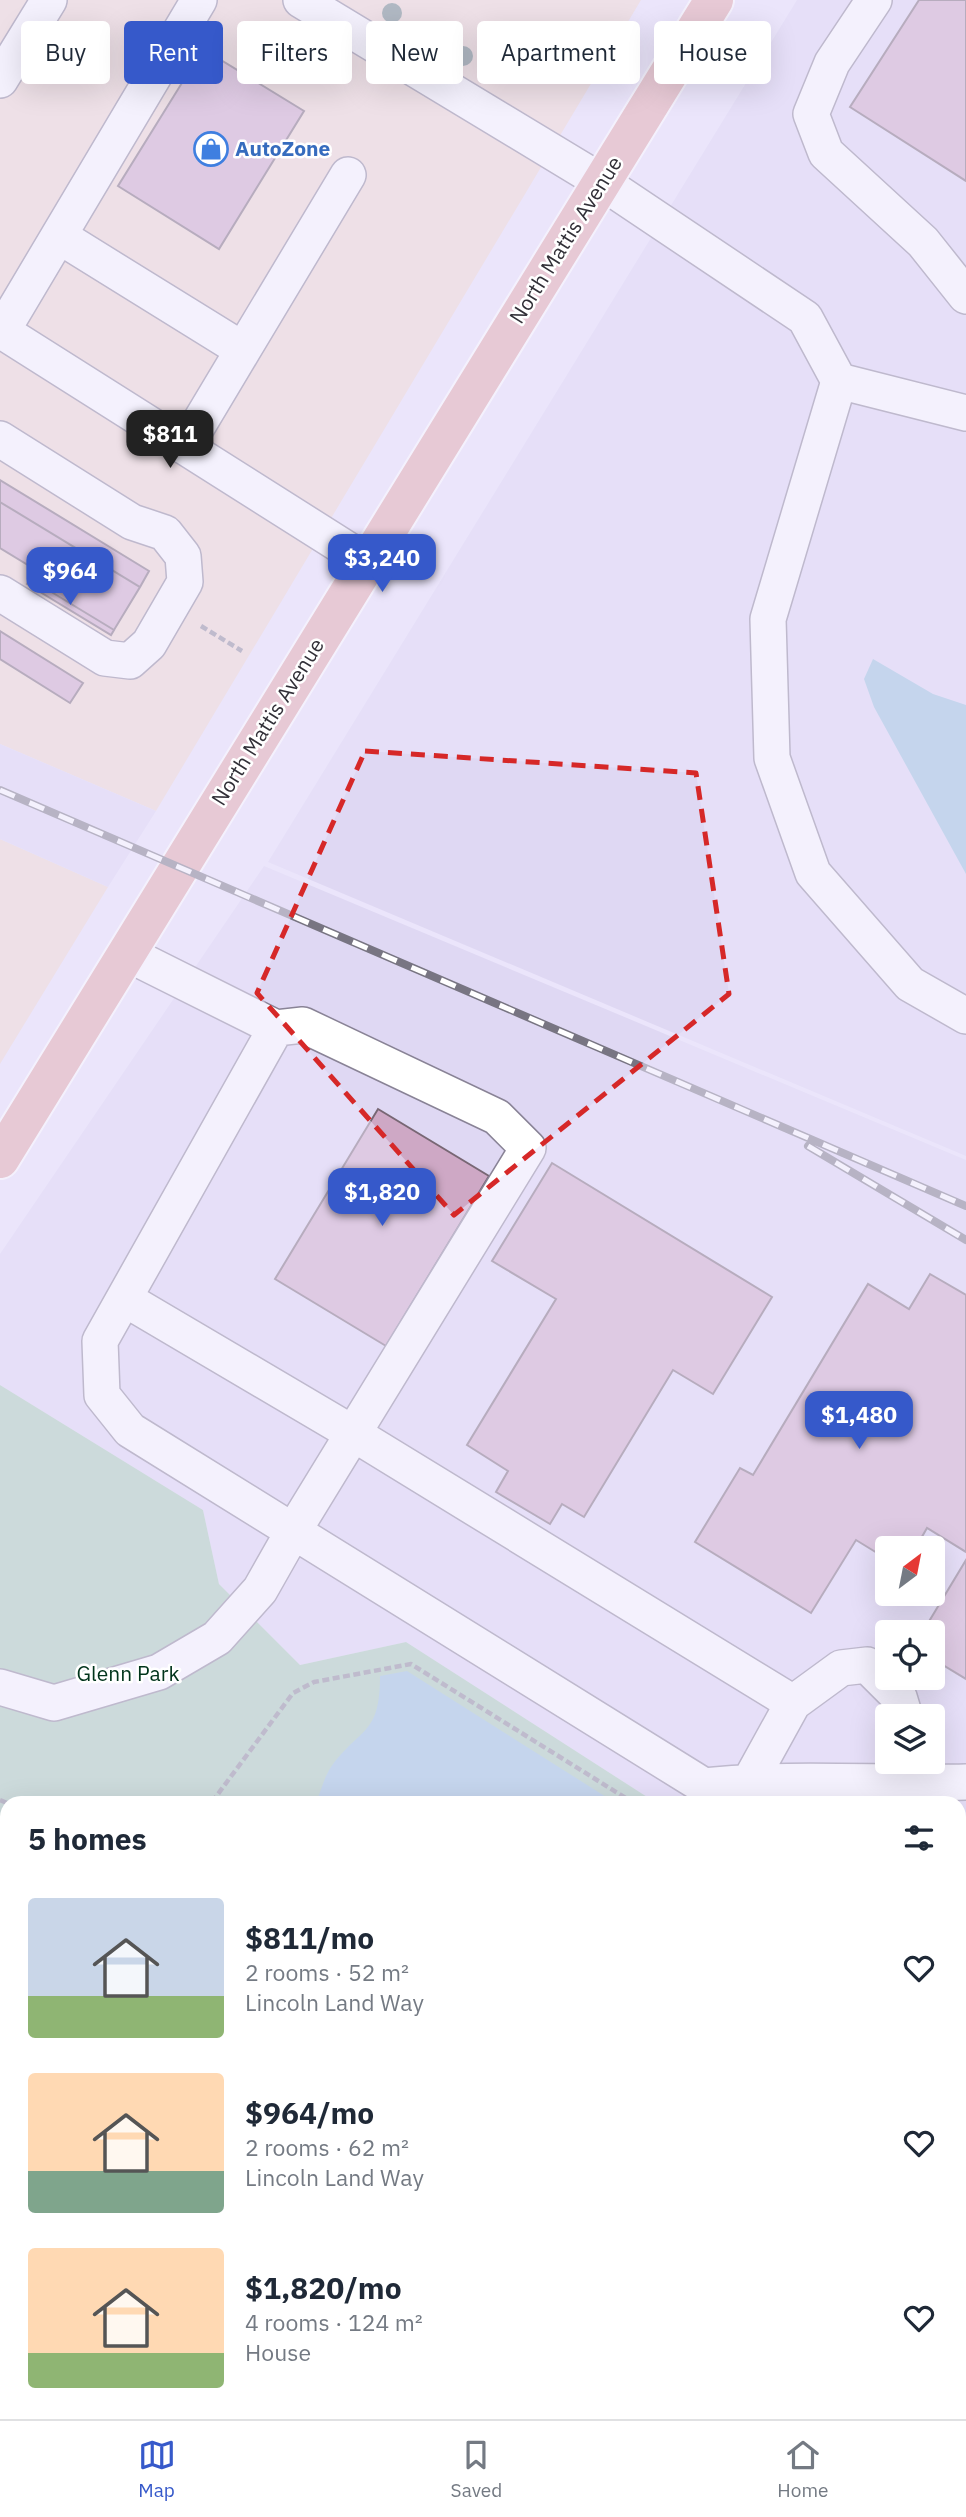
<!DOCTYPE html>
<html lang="en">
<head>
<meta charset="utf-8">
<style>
  :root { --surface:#fff; --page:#f6f6f7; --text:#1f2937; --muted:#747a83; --line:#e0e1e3; --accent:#3659ca }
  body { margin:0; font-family:"IBM Plex Sans",sans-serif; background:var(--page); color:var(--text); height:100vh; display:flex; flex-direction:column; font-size:26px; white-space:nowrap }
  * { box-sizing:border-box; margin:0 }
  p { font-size:23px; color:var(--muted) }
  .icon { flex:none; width:38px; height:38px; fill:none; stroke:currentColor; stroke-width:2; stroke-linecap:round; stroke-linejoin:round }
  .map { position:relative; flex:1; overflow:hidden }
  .details { position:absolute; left:0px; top:1796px; width:966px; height:625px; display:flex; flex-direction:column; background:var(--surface); border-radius:21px 21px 0 0; box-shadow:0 7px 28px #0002 }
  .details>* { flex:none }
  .banner { position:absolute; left:21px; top:21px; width:924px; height:63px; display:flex; gap:14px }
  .needle { width:46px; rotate:32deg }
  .buttons { position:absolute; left:875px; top:1536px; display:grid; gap:14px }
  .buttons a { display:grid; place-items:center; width:70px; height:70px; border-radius:7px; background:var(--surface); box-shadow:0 7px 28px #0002; font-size:35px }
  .price { position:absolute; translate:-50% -60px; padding:0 16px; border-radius:14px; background:var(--accent); color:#fff; font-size:23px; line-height:46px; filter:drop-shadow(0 2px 4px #0008) }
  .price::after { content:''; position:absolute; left:50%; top:42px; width:21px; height:16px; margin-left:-10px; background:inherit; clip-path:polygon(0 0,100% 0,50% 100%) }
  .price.current { background:#222; color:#fff }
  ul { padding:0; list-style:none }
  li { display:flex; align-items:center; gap:21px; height:175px; padding:0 28px }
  li span { display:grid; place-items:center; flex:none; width:196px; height:140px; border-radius:7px; color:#555 }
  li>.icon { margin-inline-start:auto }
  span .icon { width:84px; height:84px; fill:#fffc; stroke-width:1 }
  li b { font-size:30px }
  h2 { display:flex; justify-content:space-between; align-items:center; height:84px; padding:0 28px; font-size:30px }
  .tag { padding:0 24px; border-radius:7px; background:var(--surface); box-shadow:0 7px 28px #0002; font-size:24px; line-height:63px }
  .tag.current { background:var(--accent); color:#fff }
  .menu { display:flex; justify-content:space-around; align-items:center; height:98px; border-top:2px solid var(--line); background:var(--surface); font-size:19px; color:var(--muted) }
  .menu a { display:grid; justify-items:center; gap:4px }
  .menu .current { color:var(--accent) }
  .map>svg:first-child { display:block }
  .commercial { fill:#f1d9cf }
  .built { fill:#dfd8f3; fill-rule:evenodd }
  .green { fill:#a7ccb4 }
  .water { fill:#97c2dc }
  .building { fill:#cea8c5; stroke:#786774; stroke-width:2 }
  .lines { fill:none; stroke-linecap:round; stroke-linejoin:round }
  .minor-casing { stroke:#898396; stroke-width:38 }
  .major-casing { stroke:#fff; stroke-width:42 }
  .path { stroke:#8b8796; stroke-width:4.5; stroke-dasharray:7 3.5; stroke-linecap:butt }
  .minor { stroke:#fff; stroke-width:35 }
  .major { stroke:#e2a7a6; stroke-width:38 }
  .rail-casing { stroke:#787582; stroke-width:8 }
  .rail { stroke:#fff; stroke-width:5; stroke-dasharray:16; stroke-linecap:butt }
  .tree { fill:#6a8480 }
  .marked { fill:none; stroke:#d62828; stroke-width:5; stroke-dasharray:14 9; stroke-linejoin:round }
  .labels { text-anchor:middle; stroke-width:5; stroke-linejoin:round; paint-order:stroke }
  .shop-label { font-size:21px; font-weight:bold; fill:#366cbe; stroke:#fff; text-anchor:start }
  .street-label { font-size:21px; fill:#323038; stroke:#fff }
  .park-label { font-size:21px; fill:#00341b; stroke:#fff }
</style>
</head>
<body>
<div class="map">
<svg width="966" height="2419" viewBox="0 0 966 2419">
  <rect width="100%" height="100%" fill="#ebe5fb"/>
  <path class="commercial" d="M0,0H641L156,811L0,744Z
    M0,839L108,887L0,1064Z"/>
  <path class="built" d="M797,0H966V1156L268,862Z
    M0,744L156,811L108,887L0,839Z
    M264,866L966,1160V2003L959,1998V1802H655L406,1642L300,1665L219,1584L203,1510L0,1385V1254ZM887,1549H933V1594H887ZM887,1633H933V1678H887ZM887,1717H933V1762H887Z"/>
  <path class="green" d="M0,1385L203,1510L219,1584L300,1665L406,1642L655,1802H7V1954L0,1949Z
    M959,1998L966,2003V2419H729L721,2413H959Z"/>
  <path class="water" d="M873,659L933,694L966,705V874L874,707L864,679Z
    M407,1671L614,1802H316C321,1792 324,1777 331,1767C360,1727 380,1736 380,1676Z
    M959,2026L966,2031V2244L959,2238Z"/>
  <path class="building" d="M919,0H966V181L850,107Z
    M203,49L304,111L219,249L118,186Z
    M0,480L149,571L140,587L0,502Z
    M0,502L140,587L114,630L30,579L36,570L0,548Z
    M30,579L114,630L111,635L27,584Z
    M0,631L83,683L70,703L0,659Z
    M378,1109L489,1176L386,1346L275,1279Z
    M552,1163L772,1297L713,1394L673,1370L584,1517L562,1504L550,1524L496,1492L508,1471L467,1445L556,1299L492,1261Z
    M930,1274L966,1295V1552L927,1528L915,1549H887V1559L856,1540L811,1613L695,1542L740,1468L753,1475L868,1284L909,1309Z
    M966,1560V1679L933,1659V1633H922Z"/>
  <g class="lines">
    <g class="minor-casing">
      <path id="minor" d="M199,0L2,331L367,562
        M301,0L602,182L805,318L839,381L768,619L772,758L813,873L910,984L966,1016
        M874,0L832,63L811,114L826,153L923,242L966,296
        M0,80L49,0
        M59,236L243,350L348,175
        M839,381L966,413
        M0,439L132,522L165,533L183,556L185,582L149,644L130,661L105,658L0,593
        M185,447L243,350
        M126,953L276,1028
        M125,1299L354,1434L793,1703L841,1668L867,1665L899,1697L905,1717
        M0,1687L54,1703L159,1672L217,1638L260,1590L294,1530L528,1148L497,1117L303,1025L276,1028L100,1341L102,1395L130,1430L704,1786C791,1777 879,1784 966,1782
        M750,1781L793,1703
        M0,1972L7,1977
        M689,2413L698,2419
        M263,2419L266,2413"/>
    </g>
    <g class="major-casing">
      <path id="major" d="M0,1159L714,0"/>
    </g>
    <path class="path" d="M201,626L242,651
      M0,1800L7,1803
      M212,1802L293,1693L314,1682L411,1664L632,1802
      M0,1840L7,1845
      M959,2013L966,2018
      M921,2413L936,2419"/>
    <use href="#minor" class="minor"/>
    <use href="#major" class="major"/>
    <g class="rail-casing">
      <path id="rail" d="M0,790L966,1206
        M808,1146L966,1240"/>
    </g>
    <use href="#rail" class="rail"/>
  </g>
  <g class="tree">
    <circle cx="392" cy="13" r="10"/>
    <circle cx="463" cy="56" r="10"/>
  </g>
  <path d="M0 0H966V2419H0ZM365,751L696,773L729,994L454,1215L257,993Z" fill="#ebe5fb" fill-opacity=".55" fill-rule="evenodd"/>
  <path class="marked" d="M365,751L696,773L729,994L454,1215L257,993Z"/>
  <defs>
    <g id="shop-ring" transform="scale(1.75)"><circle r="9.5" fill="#fff" stroke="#3f7fe0" stroke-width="1.5"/><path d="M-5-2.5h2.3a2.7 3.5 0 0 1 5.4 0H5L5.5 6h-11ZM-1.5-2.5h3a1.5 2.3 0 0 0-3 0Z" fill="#3f7fe0"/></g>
  </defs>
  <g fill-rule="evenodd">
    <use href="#shop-ring" x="211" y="149"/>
  </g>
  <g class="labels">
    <g class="shop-label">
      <text x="235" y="156">AutoZone</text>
    </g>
    <g class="street-label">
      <text transform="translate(566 240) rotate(-58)" y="7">North Mattis Avenue</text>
      <text transform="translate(268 722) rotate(-58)" y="7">North Mattis Avenue</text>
    </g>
    <g class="park-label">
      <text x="128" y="1681">Glenn Park</text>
    </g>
  </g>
</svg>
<div class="buttons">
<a><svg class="needle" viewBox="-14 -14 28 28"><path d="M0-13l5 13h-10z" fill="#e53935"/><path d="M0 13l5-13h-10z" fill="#747a83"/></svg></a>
<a><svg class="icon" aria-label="locate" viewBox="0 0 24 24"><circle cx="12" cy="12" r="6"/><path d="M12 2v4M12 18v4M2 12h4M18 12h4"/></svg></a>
<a><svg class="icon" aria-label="layers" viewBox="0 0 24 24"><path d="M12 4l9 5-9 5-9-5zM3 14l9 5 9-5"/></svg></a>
</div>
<b class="price current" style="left:170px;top:470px">$811</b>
<b class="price" style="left:382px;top:594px">$3,240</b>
<b class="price" style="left:70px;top:607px">$964</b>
<b class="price" style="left:382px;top:1228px">$1,820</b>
<b class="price" style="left:859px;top:1451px">$1,480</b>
<div class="banner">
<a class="tag">Buy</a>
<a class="tag current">Rent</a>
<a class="tag">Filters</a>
<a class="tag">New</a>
<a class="tag">Apartment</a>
<a class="tag">House</a>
</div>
<section class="details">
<h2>5 homes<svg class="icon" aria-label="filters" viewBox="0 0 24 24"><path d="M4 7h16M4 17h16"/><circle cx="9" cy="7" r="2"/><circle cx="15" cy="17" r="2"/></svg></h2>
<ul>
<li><span style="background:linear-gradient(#c9d6e8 70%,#8fb573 0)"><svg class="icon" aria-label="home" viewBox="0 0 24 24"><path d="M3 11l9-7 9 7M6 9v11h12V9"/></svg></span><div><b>$811/mo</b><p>2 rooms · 52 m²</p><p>Lincoln Land Way</p></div><svg class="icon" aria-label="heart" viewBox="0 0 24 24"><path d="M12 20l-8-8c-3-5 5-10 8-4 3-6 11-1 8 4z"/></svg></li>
<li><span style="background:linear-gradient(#ffd9b3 70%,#7fa58c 0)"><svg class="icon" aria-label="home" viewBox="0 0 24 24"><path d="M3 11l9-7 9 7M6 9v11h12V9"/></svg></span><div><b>$964/mo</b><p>2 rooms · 62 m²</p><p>Lincoln Land Way</p></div><svg class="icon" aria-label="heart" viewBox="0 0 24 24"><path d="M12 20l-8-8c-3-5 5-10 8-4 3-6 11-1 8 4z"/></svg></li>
<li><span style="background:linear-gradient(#ffd9b3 75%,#8fb573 0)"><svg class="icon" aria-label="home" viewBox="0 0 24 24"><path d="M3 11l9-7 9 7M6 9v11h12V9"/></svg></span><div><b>$1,820/mo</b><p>4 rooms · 124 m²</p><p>House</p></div><svg class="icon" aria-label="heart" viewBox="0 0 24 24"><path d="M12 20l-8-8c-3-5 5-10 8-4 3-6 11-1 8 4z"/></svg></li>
</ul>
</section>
</div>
<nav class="menu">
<a class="current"><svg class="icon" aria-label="map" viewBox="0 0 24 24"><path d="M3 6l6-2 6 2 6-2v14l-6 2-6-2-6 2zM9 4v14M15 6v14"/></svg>Map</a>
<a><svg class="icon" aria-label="saved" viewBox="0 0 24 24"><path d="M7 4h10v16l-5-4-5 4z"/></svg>Saved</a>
<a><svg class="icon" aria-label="home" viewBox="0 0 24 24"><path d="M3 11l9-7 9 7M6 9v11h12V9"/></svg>Home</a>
</nav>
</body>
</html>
